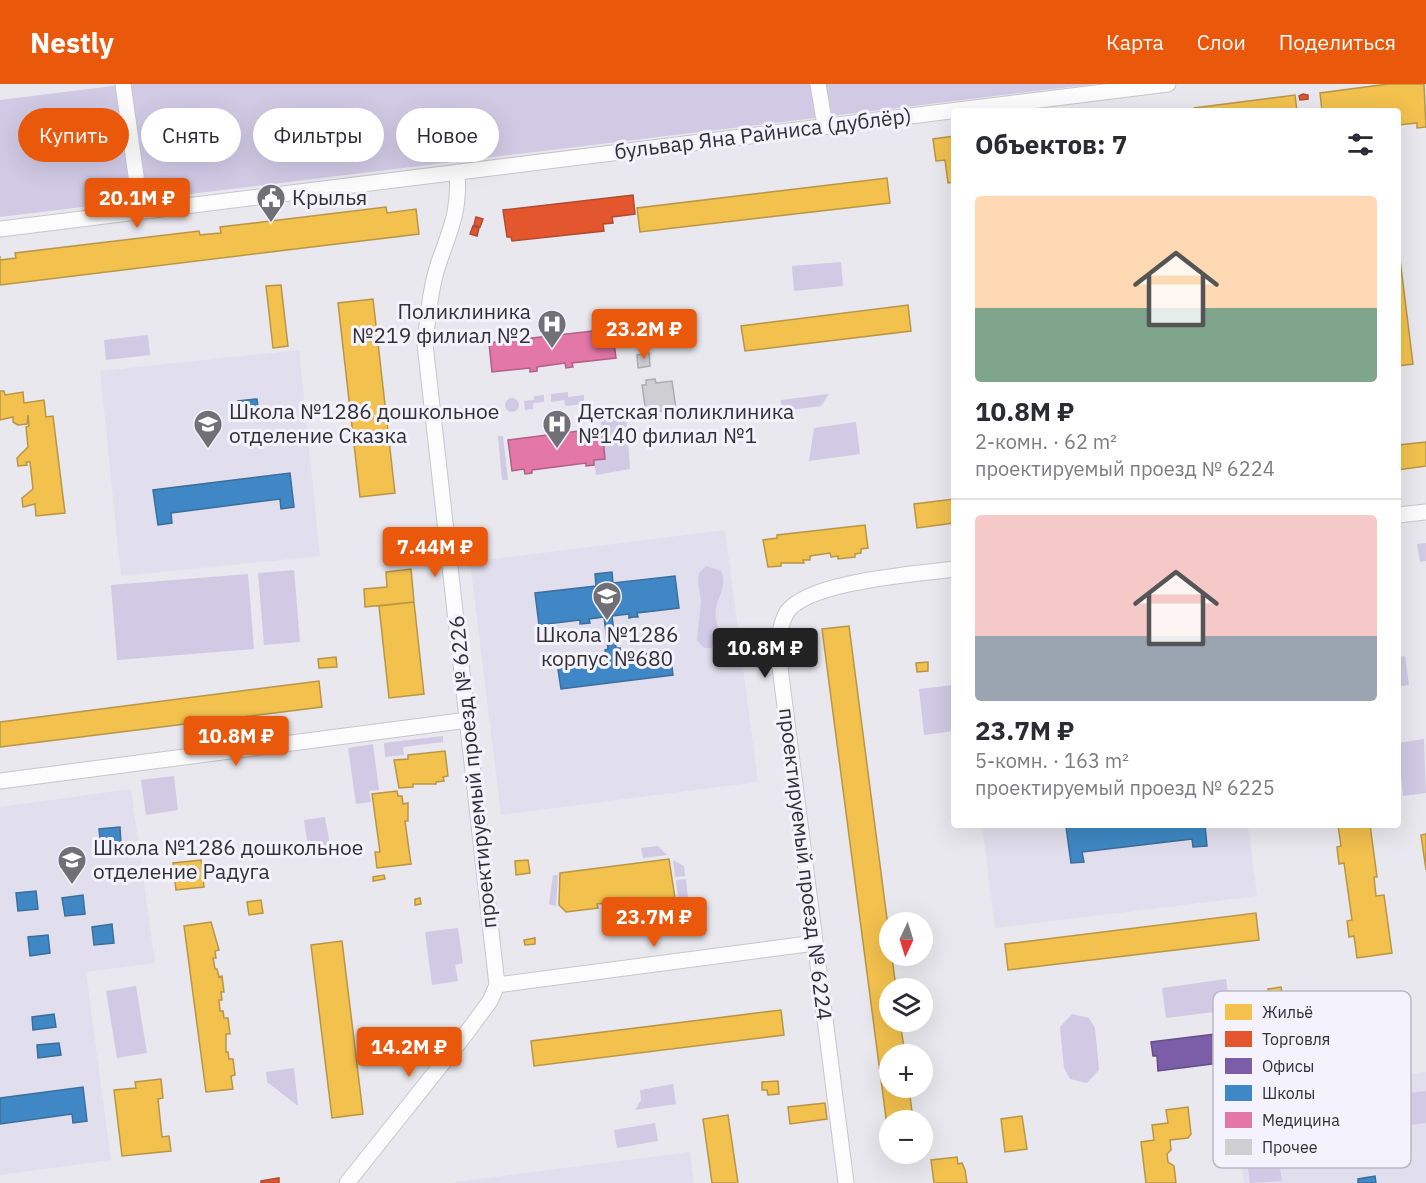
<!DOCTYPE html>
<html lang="ru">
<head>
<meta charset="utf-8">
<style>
  :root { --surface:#fff; --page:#f7f7f7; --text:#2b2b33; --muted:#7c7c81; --line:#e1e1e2; --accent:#ea580c }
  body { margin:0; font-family:"IBM Plex Sans",sans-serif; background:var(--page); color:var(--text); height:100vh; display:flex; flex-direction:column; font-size:22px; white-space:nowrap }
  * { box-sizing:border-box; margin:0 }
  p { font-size:20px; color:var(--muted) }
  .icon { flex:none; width:33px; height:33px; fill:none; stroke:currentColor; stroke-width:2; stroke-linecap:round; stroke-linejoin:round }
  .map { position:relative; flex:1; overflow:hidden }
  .sheet { position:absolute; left:951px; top:24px; width:450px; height:720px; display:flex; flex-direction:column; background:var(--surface); border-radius:6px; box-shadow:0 6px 24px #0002 }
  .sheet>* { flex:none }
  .top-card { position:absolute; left:18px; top:24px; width:570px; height:54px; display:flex; gap:12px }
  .needle { width:39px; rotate:184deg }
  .buttons { position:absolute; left:879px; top:828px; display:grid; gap:12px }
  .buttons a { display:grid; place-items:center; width:54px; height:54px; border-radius:50%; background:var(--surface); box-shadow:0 6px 24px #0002; font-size:30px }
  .price { position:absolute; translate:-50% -51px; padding:0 14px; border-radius:6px; background:var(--accent); color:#fff; font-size:20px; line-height:39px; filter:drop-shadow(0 2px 3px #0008) }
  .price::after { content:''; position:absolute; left:50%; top:36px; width:18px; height:14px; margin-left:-9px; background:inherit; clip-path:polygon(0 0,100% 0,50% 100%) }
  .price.selected { background:#222; color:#fff }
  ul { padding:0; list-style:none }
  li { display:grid; align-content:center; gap:12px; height:318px; padding:0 24px }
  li+li { border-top:2px solid var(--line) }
  li span { display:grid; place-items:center; height:186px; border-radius:6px; color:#555 }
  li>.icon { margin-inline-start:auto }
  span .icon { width:108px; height:108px; fill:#fffc; stroke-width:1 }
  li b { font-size:26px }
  h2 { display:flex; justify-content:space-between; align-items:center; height:72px; padding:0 24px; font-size:26px }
  .tag { padding:0 21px; border-radius:27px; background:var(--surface); box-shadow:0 6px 24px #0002; font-size:21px; line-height:54px }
  .tag.selected { background:var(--accent); color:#fff }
  header { display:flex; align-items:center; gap:36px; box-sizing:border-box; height:84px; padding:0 30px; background:var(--accent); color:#fff }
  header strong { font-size:28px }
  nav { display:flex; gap:33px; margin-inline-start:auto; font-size:21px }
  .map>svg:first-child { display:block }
  .built { fill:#e1dfed }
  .green { fill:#d0cae5 }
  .homes { fill:#f2c14e; stroke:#b89646; stroke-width:1.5 }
  .shops { fill:#e4572e; stroke:#ae4b30; stroke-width:1.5 }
  .offices { fill:#7b5ea7; stroke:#655085; stroke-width:1.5 }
  .schools { fill:#3f88c5; stroke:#3b6e9a; stroke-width:1.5 }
  .health { fill:#e377a8; stroke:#ae6286; stroke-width:1.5 }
  .building { fill:#cfced3; stroke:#adacb1; stroke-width:1.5 }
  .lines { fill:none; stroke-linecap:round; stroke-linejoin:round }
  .minor-casing { stroke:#c7c6cb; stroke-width:17 }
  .minor { stroke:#fcfcfc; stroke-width:15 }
  .labels { text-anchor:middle; stroke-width:6; stroke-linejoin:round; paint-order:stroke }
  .street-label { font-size:21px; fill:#313035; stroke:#f4f2fd }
  .poi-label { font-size:21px; fill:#313035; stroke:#f4f2fd; text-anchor:start }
  .key { fill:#f4f2fd; stroke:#bab8c1; stroke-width:1.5 }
  .key-label { font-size:16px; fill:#313035 }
</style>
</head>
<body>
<header>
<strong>Nestly</strong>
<nav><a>Карта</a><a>Слои</a><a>Поделиться</a></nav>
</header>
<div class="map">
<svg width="1426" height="1099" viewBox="0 0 1426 1099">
  <rect width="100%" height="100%" fill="#e9e8ee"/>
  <path class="built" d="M299,266L320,472L121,492L100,287Z
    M725,446L758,698L501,731L470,478Z
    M131,705L155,879L86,888L111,1076L0,1091V723Z
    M982,741H1248L1257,812L995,844Z
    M1426,988V1099H1244L1232,1014Z
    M690,1068L694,1099H448Z"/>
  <path class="green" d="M129,0H1095L0,133V16Z
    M841,178L843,202L794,207L792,182Z
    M148,251L150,271L106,276L104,256Z
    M568,308V313L584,311V320L565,322L564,316L551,318V310Z
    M829,310L821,322L782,327L781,316Z
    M544,311V318L533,319V325L525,326L524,317L534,316V312Z
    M505 321a7 7 0 1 1 14 0a7 7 0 1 1-14 0Z
    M626,329L630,385L596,391L594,376L605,374L600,332Z
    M856,338L860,370L809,377L814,344Z
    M498,352H503L508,396H502Z
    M1426,459V477L1420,478L1417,460Z
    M706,482L721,487C727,502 719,510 716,524C714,534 719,543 719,552L711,564H704L697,556L701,518L698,497L699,489Z
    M294,486L300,558L264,561L258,489Z
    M248,490L254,565L117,576L111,501Z
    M1405,572L1409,601L1398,603V573Z
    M954,601V647L924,651L919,605Z
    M443,652V658L403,663L404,671L385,673L384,659Z
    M1424,655L1426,709L1403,712L1398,659Z
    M373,660L379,706L369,707L371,718L356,720L348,664Z
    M174,692L178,726L146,731L141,696Z
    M325,733L331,767L309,770L304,736Z
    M658,762L667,771L643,774L641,764Z
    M673,776L684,782L685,792L675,793Z
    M553,791H558L556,822L549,820Z
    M686,795L688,813L678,814L676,796Z
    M674,824L675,829L632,834L631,830Z
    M458,844L463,879L455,881L458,897L432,901L425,848Z
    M1226,895L1230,926L1166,934L1162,904Z
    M136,902L147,969L117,974L106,907Z
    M1072,930L1089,934L1095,944L1099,986L1087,999L1070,995L1064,984L1060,943Z
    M294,984L298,1022L267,998L266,988Z
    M673,1000L676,1020L635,1026L641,1016L640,1006Z
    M1426,1007V1039L1384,1044L1381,1012Z
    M1272,1029L1282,1097L1250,1099L1241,1033Z
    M655,1039L658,1057L617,1064L614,1046Z"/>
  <path class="homes" d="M1388,0H1424L1426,43L1417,44V39L1398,41V27H1322L1320,9Z
    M1295,11L1297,27H1194V24Z
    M954,52V98L948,99L945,76L936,77L933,55Z
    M887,94L890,119L640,148L637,124Z
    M386,123L387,129L416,125L419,150L0,201V172V176L16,174L15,169L199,147L200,151L209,150L221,149L220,143Z
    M1398,159L1413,280L1398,282Z
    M281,201L288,262L273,264L266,202Z
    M373,215L395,409L360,413L338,219Z
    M908,221L911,247L745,267L741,242Z
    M0,307H4L5,311L23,308L24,319L44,316L46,333L53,332L65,429L36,432L35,420L23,423L22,414L33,405L30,378H26L27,381L18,382L17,374L28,363L26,343L29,342L28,331L27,340L18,341L13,338V333L0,336Z
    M1426,358V382L1398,386V361Z
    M954,415V439L917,444L914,420Z
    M865,441L868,464L861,465V469L855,470V473L838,475V472L831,473L830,469L810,472V476H803L804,479H781V482L768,483L763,456L777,454V451Z
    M411,485L414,518L365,523L364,505L387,503L386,488Z
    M414,518L424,610L389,614L379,522Z
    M849,542L896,904H890V938H900L905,970H890V1004H909L913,1036H890L889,1057L822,545Z
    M336,573L337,583L319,584L318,575Z
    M928,578V587L917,588L916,579Z
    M319,597L322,623L0,663V638Z
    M445,667L448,692L443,693L444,697L436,698V700H413V703L399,704L394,676L408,675V671Z
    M397,707L398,712H402L403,720L408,719V737H405L411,780L377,784L375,768H380L372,710Z
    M1338,741H1370L1377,793H1374L1376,812L1384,811L1392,869L1357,874L1354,852L1349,853L1348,844L1347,837L1352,836L1344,779L1339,780L1338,772L1337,763L1341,762Z
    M1426,750V786L1421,751Z
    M669,775L675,814L632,820L631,816L606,819L597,820L598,824L566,828L559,821L560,789Z
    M201,776L204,803L176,806L173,779Z
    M528,776L530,789L516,791L515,777Z
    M384,791L385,795L373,797V793Z
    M420,814L421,820L415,821V815Z
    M261,816L263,829L249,831L247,818Z
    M1256,829L1259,856L1008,886L1005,860Z
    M211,838L219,866L215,867L216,874H213L215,885H217L219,893L222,892L224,908H221L222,916H219L220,927H223L224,934H228L230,950H226V968H228L229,975H233L235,991L231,992L233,1005L206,1008L184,842Z
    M535,854V860L525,861L524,856Z
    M342,857L363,1030L332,1034L311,861Z
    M1281,903L1285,926L1271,928L1268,905Z
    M781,926L784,951L534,982L531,957Z
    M161,995L163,1014L158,1015L162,1053L169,1052L171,1067L122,1072L114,1006L136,1004L135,998Z
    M778,997L779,1010L768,1011L767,1006H762V998Z
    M825,1019L827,1035L790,1040L788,1023Z
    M1188,1023L1191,1050L1188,1054L1170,1056L1171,1066L1167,1070L1168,1078L1174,1082L1176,1099H1146L1141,1058L1154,1056L1152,1041L1168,1039L1166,1026Z
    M728,1031L738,1099H712L703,1035Z
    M1022,1032L1027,1065L1005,1068L1001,1035Z
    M957,1073L958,1080L962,1079L965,1086L967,1099H934L931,1076Z"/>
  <path class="shops" d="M1303,10L1308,11V15L1300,16L1299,12Z
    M633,111L635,130L612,133L613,139L603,140L604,147L512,157L511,153H507L503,126Z
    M476,133L483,135L480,143L474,141Z
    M473,142L479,144L477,152L470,150Z
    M279,1094V1099H261V1097Z"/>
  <path class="offices" d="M1231,948L1235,977L1158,987L1157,972H1153L1151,958Z"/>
  <path class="schools" d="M257,315L259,331L239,333L238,317Z
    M290,389L294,423L281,425L280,415L171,429L172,439L158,441L153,406Z
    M612,488L613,499L675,492L679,524L637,529L638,533H633L629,534V530L612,532L616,564H620L621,572L670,566L673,591L561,605L557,579L606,573L605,566L608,565L604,533L589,535L590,539L580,540V536L539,541L535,509L596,502L595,490Z
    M1205,741L1207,762L1193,763L1192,755L1082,768L1084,778L1071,779L1066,743Z
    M120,743L121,761L101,763L99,745Z
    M36,807L38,825L18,827L16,809Z
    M83,811L85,830L65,832L62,814Z
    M112,840L114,859L94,861L92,843Z
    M48,851L50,869L30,872L28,853Z
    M54,930L56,943L33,946L32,933Z
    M59,959L61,971L38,974L37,961Z
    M83,1003L87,1037L73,1039L72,1030L0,1040V1014Z
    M1375,1092L1376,1099H1358V1095Z"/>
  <path class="health" d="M601,246L602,252L613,251L616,274L572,279L573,283L566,284L565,279L537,283V287L530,288V284L492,288L489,259Z
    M602,344L605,375L594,376V381L586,382V379L532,386V389L525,390L524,385L512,387L508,356Z"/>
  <path class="building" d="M649,269L650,282L638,284L637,271Z
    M655,295L656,299L672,297L676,325L646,329L642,301H646V296Z"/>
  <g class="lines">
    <g class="minor-casing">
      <path id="minor" d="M123,0L141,127
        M818,0L825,42
        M0,145L1168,0
        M1398,431L1426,428
        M0,697L468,636
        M497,901L815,859
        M347,1099L465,951L490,917L497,901L425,260C428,233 430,205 439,178C451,144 460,126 457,88
        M846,1099L778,568C779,555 780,540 787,528C809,497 917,490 954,485"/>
    </g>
    <use href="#minor" class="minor"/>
  </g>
  <defs>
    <g id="civic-pin" transform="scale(1.5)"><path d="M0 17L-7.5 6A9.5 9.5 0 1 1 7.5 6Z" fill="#717076" stroke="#f4f2fd"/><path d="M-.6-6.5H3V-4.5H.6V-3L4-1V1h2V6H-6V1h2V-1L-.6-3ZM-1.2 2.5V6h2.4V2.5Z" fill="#fff"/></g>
    <g id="hospital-pin" transform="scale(1.5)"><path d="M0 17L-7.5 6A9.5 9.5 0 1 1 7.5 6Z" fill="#717076" stroke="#f4f2fd"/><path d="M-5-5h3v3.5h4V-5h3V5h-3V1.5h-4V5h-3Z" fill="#fff"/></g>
    <g id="school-pin" transform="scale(1.5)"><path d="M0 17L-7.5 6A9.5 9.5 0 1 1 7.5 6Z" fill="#717076" stroke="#f4f2fd"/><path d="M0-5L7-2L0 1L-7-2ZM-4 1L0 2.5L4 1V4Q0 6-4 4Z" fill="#fff"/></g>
  </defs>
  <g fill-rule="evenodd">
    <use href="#civic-pin" x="271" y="114"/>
    <use href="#hospital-pin" x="552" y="240"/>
    <use href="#school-pin" x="208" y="340"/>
    <use href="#hospital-pin" x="557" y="340"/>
    <use href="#school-pin" x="607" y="512"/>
    <use href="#school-pin" x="72" y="776"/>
  </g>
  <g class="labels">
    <g class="street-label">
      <text transform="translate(763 50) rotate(-7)" y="7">бульвар Яна Райниса (дублёр)</text>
      <text transform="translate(473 688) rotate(-96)" y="7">проектируемый проезд № 6226</text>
      <text transform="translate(805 780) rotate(83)" y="7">проектируемый проезд № 6224</text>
    </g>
    <g class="poi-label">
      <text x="292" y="121">Крылья</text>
      <text x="531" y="235" text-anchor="end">Поликлиника<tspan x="531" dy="24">№219 филиал №2</tspan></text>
      <text x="229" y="335">Школа №1286 дошкольное<tspan x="229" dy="24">отделение Сказка</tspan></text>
      <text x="578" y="335">Детская поликлиника<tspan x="578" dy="24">№140 филиал №1</tspan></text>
      <text x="607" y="558" text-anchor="middle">Школа №1286<tspan x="607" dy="24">корпус №680</tspan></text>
      <text x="93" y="771">Школа №1286 дошкольное<tspan x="93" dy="24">отделение Радуга</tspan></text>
    </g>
  </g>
  <rect x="1213" y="907" width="198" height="177" rx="9" class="key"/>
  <rect x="1225" y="920" width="27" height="16" fill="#f2c14e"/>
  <rect x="1225" y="947" width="27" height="16" fill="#e4572e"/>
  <rect x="1225" y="974" width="27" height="16" fill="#7b5ea7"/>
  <rect x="1225" y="1001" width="27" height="16" fill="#3f88c5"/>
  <rect x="1225" y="1028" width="27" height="16" fill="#e377a8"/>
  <rect x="1225" y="1055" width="27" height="16" fill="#cfced3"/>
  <g class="key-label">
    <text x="1262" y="934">Жильё</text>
    <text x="1262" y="961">Торговля</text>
    <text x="1262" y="988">Офисы</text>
    <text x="1262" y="1015">Школы</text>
    <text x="1262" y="1042">Медицина</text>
    <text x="1262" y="1069">Прочее</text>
  </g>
</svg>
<div class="buttons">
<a><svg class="needle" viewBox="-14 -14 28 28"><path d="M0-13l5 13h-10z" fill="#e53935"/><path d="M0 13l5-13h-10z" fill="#7c7c81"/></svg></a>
<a><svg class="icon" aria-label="layers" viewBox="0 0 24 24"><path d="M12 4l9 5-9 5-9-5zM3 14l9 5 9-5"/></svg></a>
<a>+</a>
<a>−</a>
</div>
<b class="price" style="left:137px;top:145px">20.1M ₽</b>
<b class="price" style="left:644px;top:276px">23.2M ₽</b>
<b class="price" style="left:435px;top:494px">7.44M ₽</b>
<b class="price selected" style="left:765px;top:595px">10.8M ₽</b>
<b class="price" style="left:236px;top:683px">10.8M ₽</b>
<b class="price" style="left:654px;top:864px">23.7M ₽</b>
<b class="price" style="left:409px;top:994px">14.2M ₽</b>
<div class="top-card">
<a class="tag selected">Купить</a>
<a class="tag">Снять</a>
<a class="tag">Фильтры</a>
<a class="tag">Новое</a>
</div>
<section class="sheet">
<h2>Объектов: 7<svg class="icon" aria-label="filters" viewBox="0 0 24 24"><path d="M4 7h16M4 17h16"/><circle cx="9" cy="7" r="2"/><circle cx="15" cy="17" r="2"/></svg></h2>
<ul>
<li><span style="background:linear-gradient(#ffd9b3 60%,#7fa58c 0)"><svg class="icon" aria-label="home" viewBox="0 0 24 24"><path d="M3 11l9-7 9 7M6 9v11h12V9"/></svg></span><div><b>10.8M ₽</b><p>2-комн. · 62 m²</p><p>проектируемый проезд № 6224</p></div></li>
<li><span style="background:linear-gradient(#f6c9c9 65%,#9aa5b1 0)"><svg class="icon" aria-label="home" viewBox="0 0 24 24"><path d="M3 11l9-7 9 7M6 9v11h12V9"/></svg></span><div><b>23.7M ₽</b><p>5-комн. · 163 m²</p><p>проектируемый проезд № 6225</p></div></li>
</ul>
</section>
</div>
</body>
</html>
